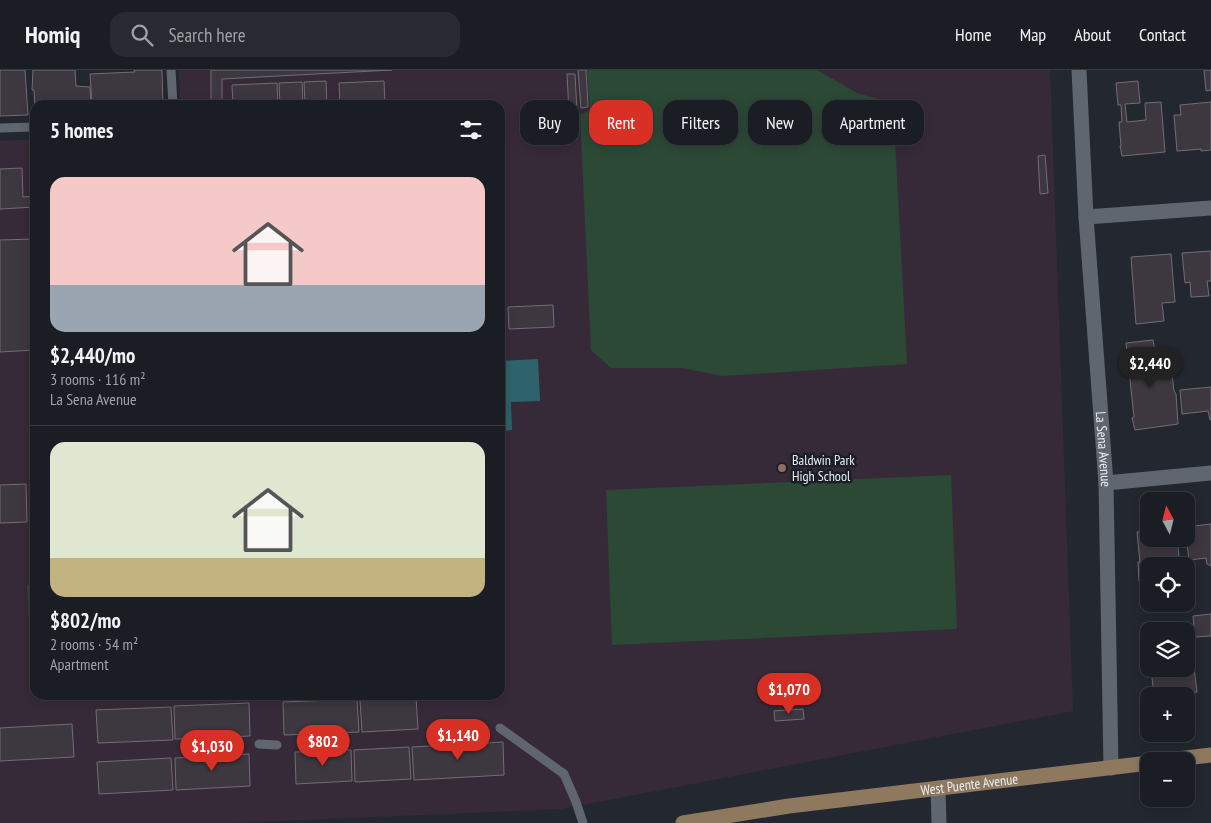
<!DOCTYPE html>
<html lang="en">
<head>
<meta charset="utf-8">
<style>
  :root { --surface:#1a1e24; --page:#272b31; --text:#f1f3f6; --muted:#9fa2a6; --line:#383c41; --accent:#d93025 }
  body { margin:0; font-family:"PT Sans Narrow",sans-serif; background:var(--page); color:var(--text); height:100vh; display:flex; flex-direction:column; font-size:19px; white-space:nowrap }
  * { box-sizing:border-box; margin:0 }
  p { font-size:16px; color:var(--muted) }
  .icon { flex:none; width:28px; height:28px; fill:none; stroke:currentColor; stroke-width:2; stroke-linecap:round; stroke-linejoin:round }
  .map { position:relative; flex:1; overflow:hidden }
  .panel { position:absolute; left:30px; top:30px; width:475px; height:600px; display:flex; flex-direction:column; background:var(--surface); border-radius:15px; box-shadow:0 2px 12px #0003,0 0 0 1px var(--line) }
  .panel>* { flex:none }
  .banner { position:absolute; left:520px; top:30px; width:475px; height:45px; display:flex; gap:10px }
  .needle { width:32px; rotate:353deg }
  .controls { position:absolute; left:1140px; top:422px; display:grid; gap:10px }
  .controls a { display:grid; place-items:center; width:55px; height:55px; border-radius:10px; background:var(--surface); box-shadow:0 2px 12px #0003,0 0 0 1px var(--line); font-size:25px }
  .price { position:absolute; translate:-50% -42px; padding:0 11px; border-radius:18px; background:var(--accent); color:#fff; font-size:16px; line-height:32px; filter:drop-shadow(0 1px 2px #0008) }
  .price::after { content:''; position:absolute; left:50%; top:30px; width:15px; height:11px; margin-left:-8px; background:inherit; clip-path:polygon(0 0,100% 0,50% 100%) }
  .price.on { background:#222; color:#fff }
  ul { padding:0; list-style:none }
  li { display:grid; align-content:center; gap:10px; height:265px; padding:0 20px }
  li+li { border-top:1px solid var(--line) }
  li span { display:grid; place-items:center; height:155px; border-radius:15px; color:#555 }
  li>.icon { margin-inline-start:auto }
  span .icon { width:90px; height:90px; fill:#fffc; stroke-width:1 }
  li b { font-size:21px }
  h2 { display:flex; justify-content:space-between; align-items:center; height:60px; padding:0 20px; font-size:21px }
  .tag { padding:0 18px; border-radius:15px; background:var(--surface); box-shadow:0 2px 12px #0003,0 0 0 1px var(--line); font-size:18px; line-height:45px }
  .tag.on { background:var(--accent); color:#fff }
  header { display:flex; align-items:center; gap:30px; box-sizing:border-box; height:70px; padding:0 25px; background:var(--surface); border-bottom:1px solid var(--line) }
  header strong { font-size:24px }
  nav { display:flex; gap:28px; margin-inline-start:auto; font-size:18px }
  .search { width:350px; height:45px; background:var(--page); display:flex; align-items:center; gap:12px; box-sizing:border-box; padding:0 18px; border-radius:15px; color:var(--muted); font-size:19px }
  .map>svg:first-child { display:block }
  .education { fill:#372a38 }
  .green { fill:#2c4936 }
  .water { fill:#2f636b }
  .building { fill:#3d373f; stroke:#736c75 }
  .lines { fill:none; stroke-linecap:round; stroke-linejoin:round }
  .lane { stroke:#60666f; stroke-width:9 }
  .street { stroke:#60666f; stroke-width:15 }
  .secondary { stroke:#8e795f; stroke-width:15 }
  .education-dot { fill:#8d6e63; stroke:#1a1f26; stroke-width:2 }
  .labels { text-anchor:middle; stroke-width:5; stroke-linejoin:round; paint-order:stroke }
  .street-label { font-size:14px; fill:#eaedf3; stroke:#1a1f26 }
  .poi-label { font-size:14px; fill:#eaedf3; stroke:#1a1f26; text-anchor:start }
</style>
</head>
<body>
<header>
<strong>Homiq</strong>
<div class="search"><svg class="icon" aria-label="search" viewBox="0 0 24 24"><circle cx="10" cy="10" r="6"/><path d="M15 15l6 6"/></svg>Search here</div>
<nav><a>Home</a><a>Map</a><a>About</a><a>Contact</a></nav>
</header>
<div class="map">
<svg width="1211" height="753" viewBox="0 0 1211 753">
  <rect width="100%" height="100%" fill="#232830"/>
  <path class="education" d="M179,0H1050L1073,641L561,739L232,753H0V71L35,69V625H500V35H180Z"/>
  <path class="green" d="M587,0H817L857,23L893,33L907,294L722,306L683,298H611L591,280L580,45L590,40Z
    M951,405L957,559L612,575L606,420Z
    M35,514V588H31L27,515Z"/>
  <path class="water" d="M538,289L540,331L511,332L512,360L500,361V291Z"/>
  <path class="building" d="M0,0H25L28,45L0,46Z
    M33,0H75L76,16L90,17L91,35H35V41L34,20H32Z
    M134,0H162L163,35H92L90,4L135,2Z
    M211,0H392L222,9V35H211Z
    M578,0H586L588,37L581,38Z
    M1204,0H1211V20L1206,21Z
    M567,4H575L577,42H569Z
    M326,11L327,35H305L304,12Z
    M384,11L385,35H340L339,13Z
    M1138,11L1140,33L1125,34L1127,52L1146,50L1145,33L1161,32L1165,82L1122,86L1120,76H1121L1119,52H1122L1121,35H1118L1116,13Z
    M302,12L303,35H280L279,13Z
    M277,13L278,35H233L232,15Z
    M1211,32V80L1201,81V79L1177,81L1174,45H1181L1180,35Z
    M1045,85L1048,123L1040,124L1038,86Z
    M22,98L23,127L35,126V137L0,139V99Z
    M35,169V280L0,282V170Z
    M1211,181V211H1207L1209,226L1191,227L1190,212L1185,213L1182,183Z
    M1171,184L1175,232L1162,233L1164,251L1136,254L1131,187Z
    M553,235L554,257L509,259L508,237Z
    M1153,270L1159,306L1172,304L1174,321L1176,324L1178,354L1135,360L1132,348L1134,347L1126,273Z
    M1211,317V350H1210L1208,341L1182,344L1180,320Z
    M26,414L27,452L0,453V415Z
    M1211,454V496L1207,494L1206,488L1189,490L1186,465V457Z
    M1149,461V469H1177L1180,496H1149V529L1143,530L1141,510L1139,511L1138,492H1140L1137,462Z
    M1211,544V566L1195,567L1193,546Z
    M1169,552L1170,561H1149V568L1147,555Z
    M1193,589L1197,622L1154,626L1151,599H1186V590Z
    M416,627L418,659L362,662L360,630Z
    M357,629L359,662L284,665L283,632Z
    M249,633L250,666L175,669L174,636Z
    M171,637L173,670L98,673L96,640Z
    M803,639L804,649L775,651L774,641Z
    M72,654L74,687L0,691V658Z
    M503,672L504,705L414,710L412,677Z
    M409,677L411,709L355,712L354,680Z
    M351,680L352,711L296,714L295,682Z
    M249,684L250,716L176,720L175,688Z
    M171,688L173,720L99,724L97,692Z"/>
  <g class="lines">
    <path class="lane" d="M171,0L173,35
      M0,58L35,57
      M500,658L564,704L576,732L583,753
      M259,674L277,675"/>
    <g class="street">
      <path id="s1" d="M1079,0L1086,147L1106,413L1111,698"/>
      <path d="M1086,147L1211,138"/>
      <path d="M1106,413L1211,403"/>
      <path d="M938,718L939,753"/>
    </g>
    <g class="secondary">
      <path d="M1161,691L1211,685"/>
      <path id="s2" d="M683,753L789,736L1149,693"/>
    </g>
  </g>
  <circle class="education-dot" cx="782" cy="398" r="5"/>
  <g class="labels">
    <g class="street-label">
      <text dy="5" stroke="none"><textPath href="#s1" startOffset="380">La Sena Avenue</textPath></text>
      <text dy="5" stroke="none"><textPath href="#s2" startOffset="289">West Puente Avenue</textPath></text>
    </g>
    <g class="poi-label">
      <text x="792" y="395">Baldwin Park<tspan x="792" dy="16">High School</tspan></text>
    </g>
  </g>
</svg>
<div class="controls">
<a><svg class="needle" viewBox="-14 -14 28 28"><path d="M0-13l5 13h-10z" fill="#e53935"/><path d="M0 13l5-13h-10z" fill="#9fa2a6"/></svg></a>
<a><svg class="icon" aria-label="locate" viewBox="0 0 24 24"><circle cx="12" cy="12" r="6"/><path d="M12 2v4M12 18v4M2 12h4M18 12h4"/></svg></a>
<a><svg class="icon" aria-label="layers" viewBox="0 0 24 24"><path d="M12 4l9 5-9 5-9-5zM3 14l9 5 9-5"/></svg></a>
<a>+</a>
<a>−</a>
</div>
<b class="price on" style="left:1150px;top:319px">$2,440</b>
<b class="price" style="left:789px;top:645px">$1,070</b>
<b class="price" style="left:458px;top:691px">$1,140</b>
<b class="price" style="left:323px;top:697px">$802</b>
<b class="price" style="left:212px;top:702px">$1,030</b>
<div class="banner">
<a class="tag">Buy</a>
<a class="tag on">Rent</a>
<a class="tag">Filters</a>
<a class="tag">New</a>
<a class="tag">Apartment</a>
</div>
<section class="panel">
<h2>5 homes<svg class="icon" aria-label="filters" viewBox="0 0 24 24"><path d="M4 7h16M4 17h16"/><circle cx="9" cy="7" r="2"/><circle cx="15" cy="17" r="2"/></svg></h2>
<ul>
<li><span style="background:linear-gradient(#f6c9c9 70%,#9aa5b1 0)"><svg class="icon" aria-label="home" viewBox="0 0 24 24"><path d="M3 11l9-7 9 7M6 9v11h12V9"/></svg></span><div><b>$2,440/mo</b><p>3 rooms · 116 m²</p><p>La Sena Avenue</p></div></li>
<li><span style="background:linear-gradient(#dfe7d0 75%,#c2b280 0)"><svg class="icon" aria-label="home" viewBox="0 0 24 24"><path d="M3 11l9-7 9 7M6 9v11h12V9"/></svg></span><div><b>$802/mo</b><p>2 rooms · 54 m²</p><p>Apartment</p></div></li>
</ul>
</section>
</div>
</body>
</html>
